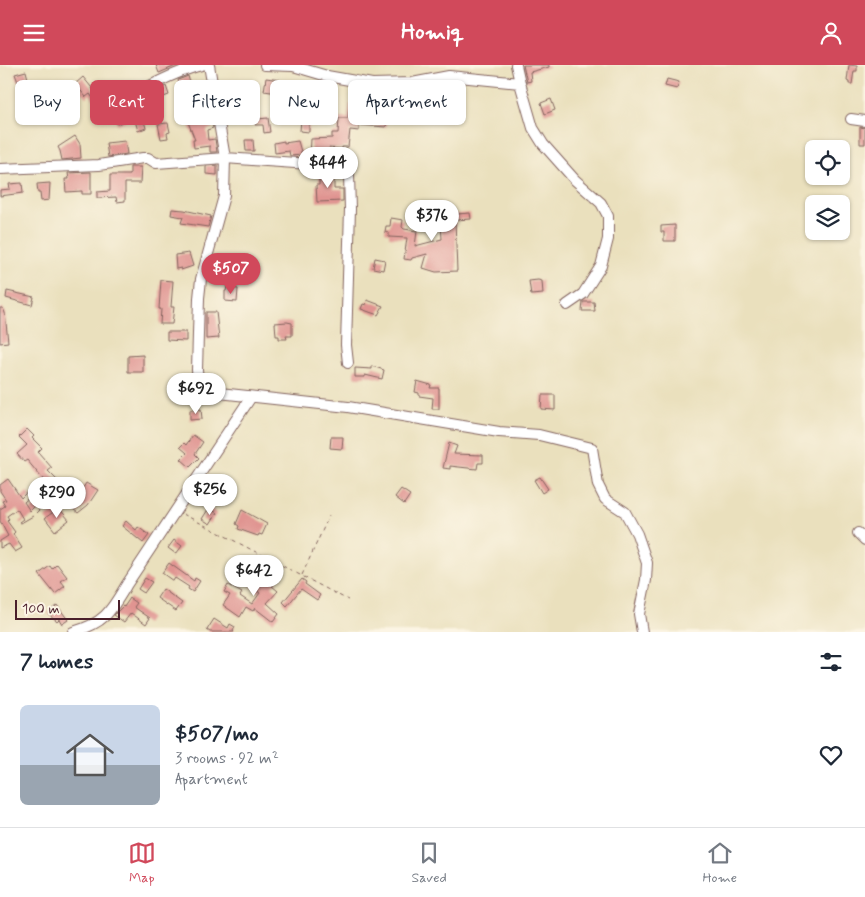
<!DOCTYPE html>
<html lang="en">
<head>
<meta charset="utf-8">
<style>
  :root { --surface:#fff; --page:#f6f6f7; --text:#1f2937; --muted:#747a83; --line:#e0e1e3; --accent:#d1495b }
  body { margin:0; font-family:Mynerve,sans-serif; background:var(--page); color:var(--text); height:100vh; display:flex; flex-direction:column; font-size:19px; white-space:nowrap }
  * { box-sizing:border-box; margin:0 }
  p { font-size:16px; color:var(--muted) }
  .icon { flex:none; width:28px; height:28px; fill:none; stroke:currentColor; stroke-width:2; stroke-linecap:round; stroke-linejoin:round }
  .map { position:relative; height:567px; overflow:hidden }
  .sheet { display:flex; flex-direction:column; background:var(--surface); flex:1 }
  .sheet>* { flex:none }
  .guide { position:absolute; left:15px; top:15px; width:500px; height:45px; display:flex; gap:10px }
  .fabs { position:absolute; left:805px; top:75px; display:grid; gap:10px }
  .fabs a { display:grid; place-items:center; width:45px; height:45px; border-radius:8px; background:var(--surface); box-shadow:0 1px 4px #0004; font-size:25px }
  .scale { position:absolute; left:15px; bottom:12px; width:105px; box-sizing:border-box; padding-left:5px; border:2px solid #4a1f2b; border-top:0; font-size:14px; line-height:18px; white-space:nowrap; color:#4a1f2b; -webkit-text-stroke:4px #fcf5e5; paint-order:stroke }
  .price { position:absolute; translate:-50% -42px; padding:0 11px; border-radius:18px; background:#fff; color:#222; font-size:16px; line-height:32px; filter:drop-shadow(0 1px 2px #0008) }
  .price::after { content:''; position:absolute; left:50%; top:30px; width:15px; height:11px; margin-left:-8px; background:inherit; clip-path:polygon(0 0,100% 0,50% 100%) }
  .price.selected { background:var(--accent); color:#fff }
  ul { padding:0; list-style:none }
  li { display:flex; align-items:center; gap:15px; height:125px; padding:0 20px }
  li span { display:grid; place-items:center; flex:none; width:140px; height:100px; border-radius:8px; color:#555 }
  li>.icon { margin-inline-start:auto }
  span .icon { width:60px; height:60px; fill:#fffc; stroke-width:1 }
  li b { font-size:21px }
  h2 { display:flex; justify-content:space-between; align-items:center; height:60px; padding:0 20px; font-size:21px }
  .pill { padding:0 18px; border-radius:8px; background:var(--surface); box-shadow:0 1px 4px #0004; font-size:18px; line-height:45px }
  .pill.selected { background:var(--accent); color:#fff }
  header { display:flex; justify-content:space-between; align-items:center; height:65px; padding:0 20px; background:var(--accent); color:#fff; font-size:22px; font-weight:800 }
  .menu { display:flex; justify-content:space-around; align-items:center; height:70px; border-top:1px solid var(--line); background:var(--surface); font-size:14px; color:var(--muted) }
  .menu a { display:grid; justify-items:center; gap:2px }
  .menu .selected { color:var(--accent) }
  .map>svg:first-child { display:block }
  .building { fill:#e09491 }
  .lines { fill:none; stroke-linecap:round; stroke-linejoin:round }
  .minor-casing { stroke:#82635e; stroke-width:12 }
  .path { stroke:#82635e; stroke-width:1; stroke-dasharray:4 4; stroke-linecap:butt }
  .minor { stroke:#fff; stroke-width:10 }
</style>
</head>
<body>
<header><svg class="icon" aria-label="menu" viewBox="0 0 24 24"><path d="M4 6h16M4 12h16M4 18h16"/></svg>Homiq<svg class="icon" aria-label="person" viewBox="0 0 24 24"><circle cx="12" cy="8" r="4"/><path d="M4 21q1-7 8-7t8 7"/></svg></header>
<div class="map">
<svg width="865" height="567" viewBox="0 0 865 567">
  <rect width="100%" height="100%" fill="#fcf5e5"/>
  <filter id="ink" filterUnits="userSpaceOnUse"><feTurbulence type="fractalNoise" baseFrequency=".02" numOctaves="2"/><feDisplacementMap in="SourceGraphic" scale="10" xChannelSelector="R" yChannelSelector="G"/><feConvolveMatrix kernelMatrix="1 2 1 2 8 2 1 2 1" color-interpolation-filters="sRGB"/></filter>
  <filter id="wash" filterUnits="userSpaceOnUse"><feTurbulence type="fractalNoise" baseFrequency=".0096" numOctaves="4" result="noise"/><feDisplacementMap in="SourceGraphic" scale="20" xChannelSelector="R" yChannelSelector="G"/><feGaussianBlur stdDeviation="1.12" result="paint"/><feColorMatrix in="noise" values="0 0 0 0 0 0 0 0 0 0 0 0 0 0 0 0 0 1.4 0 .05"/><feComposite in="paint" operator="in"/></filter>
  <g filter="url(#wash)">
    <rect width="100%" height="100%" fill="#eae0bd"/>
    <g id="blocks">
      <path class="building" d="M156,0H178L159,8Z
        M523,0H549V2L530,7L531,16L527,17Z
        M849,0L857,1V6H854L852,19H849V17L847,16Z
        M26,6L28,14L18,17L15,9Z
        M188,11L193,29L185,31L178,15Z
        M83,12L100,33L95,36L90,29L86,32L75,19Z
        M266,13L280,15L278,28L264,26Z
        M667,14L679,17L677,24L665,21Z
        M231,18H242L241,38L259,41L258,54L268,53L270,67L264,68L263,60H255V54H257L227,50L229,38H231Z
        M166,21L169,30L158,34L161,44L158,45L160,52L144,56L146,63L138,66L134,52L117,59L113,46L131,39L130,37L147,33V30Z
        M355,34H361L360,48L374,49L375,41L386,42V45H391L390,54H387L386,62L359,60V66L350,65L348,82H342V84L329,83L328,93L310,92L311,74L332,73V68H338L339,53H348L350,39L355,40Z
        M551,34L555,45L545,49L541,38Z
        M201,43L203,48L210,46L213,63L207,65L208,75L215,74L217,87H210V81L194,83L193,75H195L188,57L191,56L188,45Z
        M301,54L309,55V67L300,66Z
        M168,58L170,67L167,68L168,73L161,74L158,59Z
        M860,62L865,63V79H860Z
        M75,71L80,79L81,93L62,95L60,86L58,82Z
        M245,75H253L254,86H246Z
        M125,76L127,89L108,92L106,78Z
        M284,76V78L298,76L302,90L290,91L289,86L275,88L274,78Z
        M217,100V110L206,109V101Z
        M130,102H141L140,118H125V136L117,137L116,132L97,133V127L110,126V110H130Z
        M91,107V129H82V126L66,127L65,114H69L68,108Z
        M319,107H331V114H334V124H343V136L317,137L316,120H319Z
        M22,118L23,128L0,131V125L10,124L9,119Z
        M50,118L49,135L41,136L40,128H38L37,119Z
        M172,144L184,145L211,151L208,162L181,158L183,152L171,150Z
        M470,148L471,154L455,155L457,206L436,207L423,203L427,189L412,193L411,195L404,194L407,173L389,172V168L385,167L386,161H390L391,153L403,155L402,162L404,164L417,166L415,181L442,174L441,159L419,160L418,152Z
        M675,160V176H664V167H661V161Z
        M189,188L193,201L181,205V203L176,204L175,190Z
        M375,193L385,195L383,205L373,203Z
        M241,200H252V210H241Z
        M161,215L173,216L171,242H174L172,259H160L161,244H159Z
        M538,215L542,216L543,229L531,230L529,216Z
        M227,222L238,224L237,237L225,236V226H226Z
        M7,226L34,232L32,240L6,233Z
        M367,235L383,241L378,250L361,244L363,239L366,240Z
        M583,237H594L595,246H582Z
        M0,243H3L5,248L8,277L0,278Z
        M206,247H216L219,273L206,274Z
        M287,257L292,258V271H286L287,274H279V271H276L275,258Z
        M167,267H186V276L167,275Z
        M143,290V307H128V291Z
        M372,301L384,305L382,314L365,310V312H355V303L372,304Z
        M417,316L431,320L430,323H439V344H432L433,333L419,331V328L415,327Z
        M542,330H555V345L541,344Z
        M201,344L202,354L190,355V345Z
        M27,364L34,371L32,373L42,383L38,387L52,403L48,406L58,416L52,422L48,417L46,418L27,395L24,397L17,389L27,380L19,372Z
        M193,370L203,377L195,389L199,393L190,402L181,394L187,388L180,382L184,378L186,380Z
        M331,372H343L342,384L330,383Z
        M449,378L457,381L454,389L483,390V398H478L477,404L450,401V404L443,403Z
        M540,412L548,424L542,428L534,415Z
        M8,414L21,433L27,427L31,431L24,437L30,446L40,436L44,440L33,451L21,458L19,457L23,454L17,444L7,451L9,454L7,456L15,467L13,469L22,483L15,487L9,479L0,483V476L8,471L0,456V444L5,441L2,436L6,435L0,426V420Z
        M86,418L98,425L88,440L78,448L73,444L85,431L80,428Z
        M401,424L410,430L404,439L395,432Z
        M59,443L69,455L55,466L45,453Z
        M209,443L217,448L210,459L202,454Z
        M242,445L267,459L262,470L259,469L258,471L238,464L239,461L236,459Z
        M126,456L136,465L138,462L149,470L143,478L122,461Z
        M174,475L182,481L176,489L168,483Z
        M169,498L194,516L195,513L200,516L193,527L188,524L189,522L175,513L173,516L162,508Z
        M57,499L67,512L61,516L65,521L55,529L39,509L50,501L52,504Z
        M261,503L277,516L272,521L278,526L267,538L279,549L273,557L255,543L253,546L246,542L240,552L223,540L230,530L224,527L228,520L242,528L240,531L252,539L260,528L249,519Z
        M145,513L152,517L144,528L138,524Z
        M302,514L306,517L305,519L320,530L317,535L301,524L287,541L283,537Z
        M163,524L182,538L176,546L157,533Z
        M130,533L137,538L134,542L150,553L146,559L131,548L124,557L114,550L123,541L124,542Z
        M57,540L68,555L62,559L59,554L57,556L48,548Z
        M214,554L228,563L230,559L235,562L233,566L234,567H210L207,565Z"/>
    </g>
  </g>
  <g filter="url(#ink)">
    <use href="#blocks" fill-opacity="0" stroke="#82635e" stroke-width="1"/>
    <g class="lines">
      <g class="minor-casing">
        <path id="minor" d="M209,0L225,93L224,131L201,214L199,233L197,305L199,322L210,327L348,342L499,367L539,370L592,383L598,420L605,434L625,447L637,469L647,498L646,515L639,549L642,567
          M265,0L293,1L327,11L372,19L412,18L449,11L520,18
          M516,0L520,18L533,63L543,79L575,115L601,138L608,151V174L601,201L583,229L567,240
          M144,24C163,14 181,5 202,0
          M851,54L865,56
          M0,104L99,100L143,93H148L156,98L225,93L338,101L345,105L349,110L350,144L346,280L348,298
          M858,468L865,475
          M73,567C105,558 111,546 127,519L251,332"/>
      </g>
      <path class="path" d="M183,449L348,535
        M302,510L329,451"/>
      <use href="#minor" class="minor"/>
    </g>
  </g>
</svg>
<div class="fabs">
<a><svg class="icon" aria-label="locate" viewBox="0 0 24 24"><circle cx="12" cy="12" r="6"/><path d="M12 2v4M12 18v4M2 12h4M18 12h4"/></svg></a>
<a><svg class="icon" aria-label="layers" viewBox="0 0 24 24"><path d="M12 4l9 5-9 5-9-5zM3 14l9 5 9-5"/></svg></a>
</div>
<div class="scale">100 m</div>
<b class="price" style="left:328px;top:124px">$444</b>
<b class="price" style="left:432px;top:177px">$376</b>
<b class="price selected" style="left:231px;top:230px">$507</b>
<b class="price" style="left:196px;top:350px">$692</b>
<b class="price" style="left:210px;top:451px">$256</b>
<b class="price" style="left:57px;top:454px">$290</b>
<b class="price" style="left:254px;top:532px">$642</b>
<div class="guide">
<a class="pill">Buy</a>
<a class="pill selected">Rent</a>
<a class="pill">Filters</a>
<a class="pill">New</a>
<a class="pill">Apartment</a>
</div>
</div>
<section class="sheet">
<h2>7 homes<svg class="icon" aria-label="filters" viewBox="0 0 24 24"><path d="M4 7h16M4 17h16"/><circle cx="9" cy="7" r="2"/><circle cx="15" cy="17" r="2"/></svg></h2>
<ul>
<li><span style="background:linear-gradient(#c9d6e8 60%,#9aa5b1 0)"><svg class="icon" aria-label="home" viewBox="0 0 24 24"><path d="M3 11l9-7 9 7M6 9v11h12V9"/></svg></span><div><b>$507/mo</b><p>3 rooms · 92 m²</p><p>Apartment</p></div><svg class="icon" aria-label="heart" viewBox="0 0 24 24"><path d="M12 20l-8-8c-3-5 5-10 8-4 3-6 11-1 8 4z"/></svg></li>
</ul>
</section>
<nav class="menu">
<a class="selected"><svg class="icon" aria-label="map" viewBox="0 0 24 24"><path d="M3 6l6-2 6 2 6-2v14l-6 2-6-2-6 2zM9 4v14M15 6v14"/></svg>Map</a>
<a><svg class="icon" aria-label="saved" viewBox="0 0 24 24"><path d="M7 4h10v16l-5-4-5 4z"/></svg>Saved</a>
<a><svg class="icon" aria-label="home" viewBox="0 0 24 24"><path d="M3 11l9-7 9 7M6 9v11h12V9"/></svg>Home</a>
</nav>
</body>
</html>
